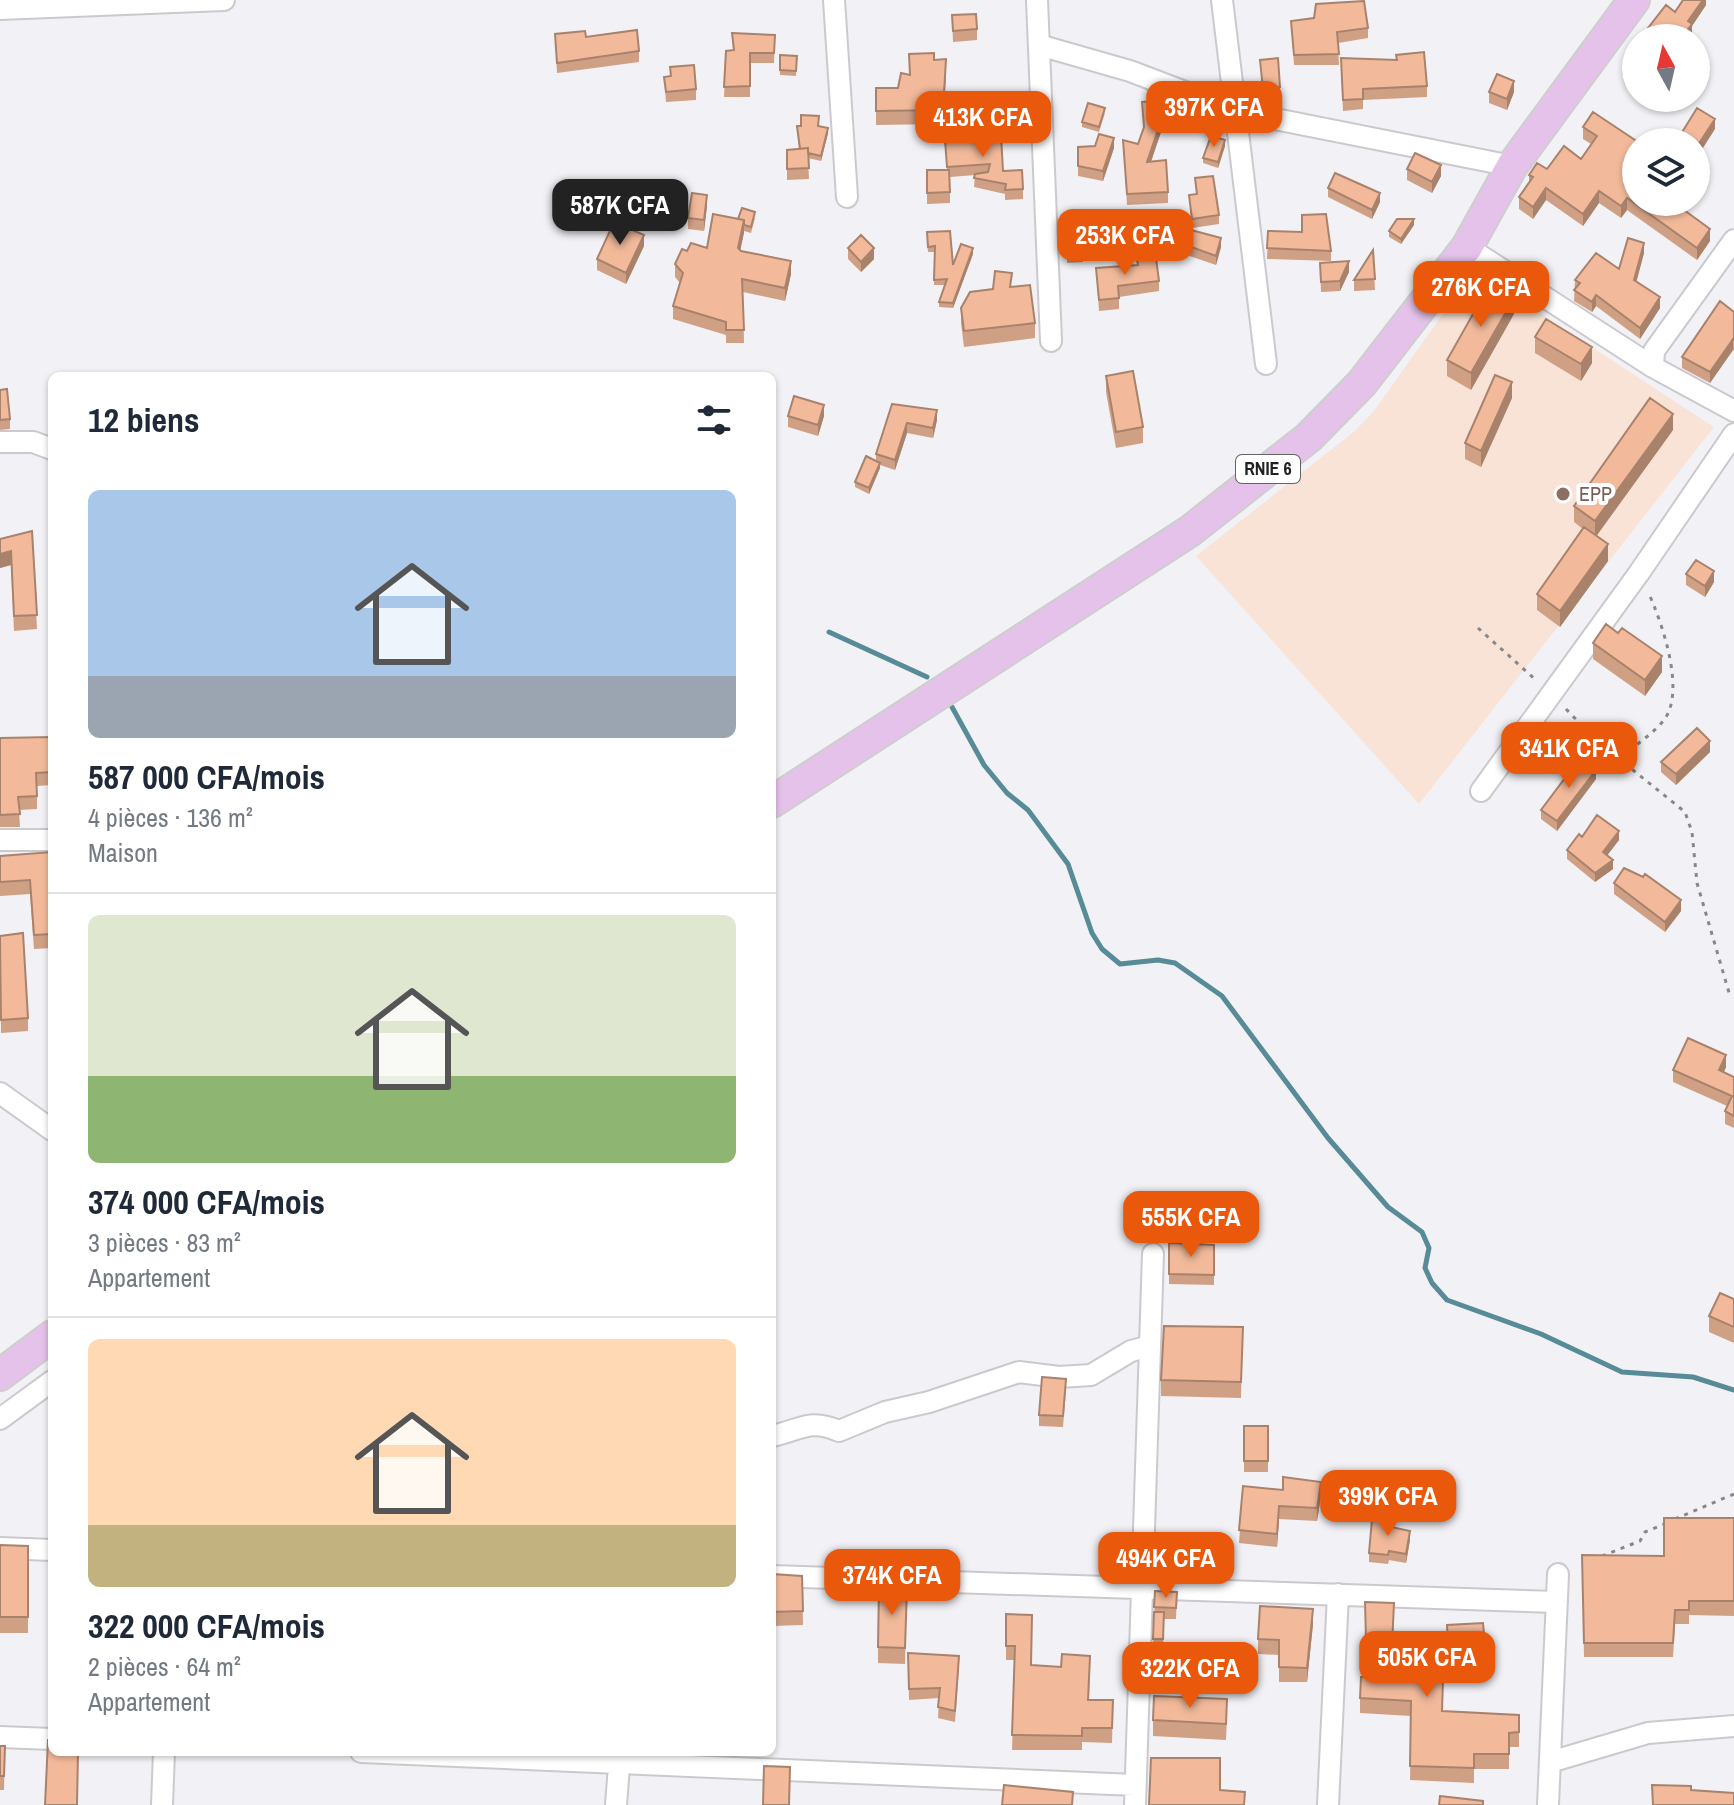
<!DOCTYPE html>
<html lang="fr">
<head>
<meta charset="utf-8">
<style>
  :root { --surface:#fff; --page:#f2f2f3; --text:#1f2937; --muted:#747a83; --line:#e0e1e3; --accent:#ea580c }
  body { margin:0; font-family:"Archivo Narrow",sans-serif; background:var(--page); color:var(--text); height:100vh; display:flex; flex-direction:column; font-size:30px; white-space:nowrap }
  * { box-sizing:border-box; margin:0 }
  p { font-size:26px; color:var(--muted) }
  .icon { flex:none; width:44px; height:44px; fill:none; stroke:currentColor; stroke-width:2; stroke-linecap:round; stroke-linejoin:round }
  .map { position:relative; flex:1; overflow:hidden }
  .panel { position:absolute; left:48px; top:372px; width:728px; height:1384px; display:flex; flex-direction:column; background:var(--surface); border-radius:12px; box-shadow:0 2px 6px #0004 }
  .panel>* { flex:none }
  .needle { width:52px; rotate:352deg }
  .fabs { position:absolute; left:1622px; top:24px; display:grid; gap:16px }
  .fabs a { display:grid; place-items:center; width:88px; height:88px; border-radius:50%; background:var(--surface); box-shadow:0 2px 6px #0004; font-size:40px }
  .price { position:absolute; translate:-50% -68px; padding:0 18px; border-radius:16px; background:var(--accent); color:#fff; font-size:26px; line-height:52px; filter:drop-shadow(0 2px 4px #0008) }
  .price::after { content:''; position:absolute; left:50%; top:48px; width:24px; height:18px; margin-left:-12px; background:inherit; clip-path:polygon(0 0,100% 0,50% 100%) }
  .price.active { background:#222; color:#fff }
  ul { padding:0; list-style:none }
  li { display:grid; align-content:center; gap:16px; height:424px; padding:0 40px }
  li+li { border-top:2px solid var(--line) }
  li span { display:grid; place-items:center; height:248px; border-radius:12px; color:#555 }
  li>.icon { margin-inline-start:auto }
  span .icon { width:144px; height:144px; fill:#fffc; stroke-width:1 }
  li b { font-size:34px }
  h2 { display:flex; justify-content:space-between; align-items:center; height:96px; padding:0 40px; font-size:34px }
  .map>svg:first-child { display:block }
  .education { fill:#f9e3d6 }
  .lines { fill:none; stroke-linecap:round; stroke-linejoin:round }
  .stream { stroke:#578b97; stroke-width:5 }
  .minor-casing { stroke:#cbc9cd; stroke-width:24 }
  .primary-casing { stroke:#cecece; stroke-width:34 }
  .path { stroke:#88878a; stroke-width:3; stroke-dasharray:4 6; stroke-linecap:butt }
  .minor { stroke:#fff; stroke-width:20 }
  .primary { stroke:#e5c2ea; stroke-width:30 }
  .wall { fill:#d0a085 }
  .shaded-wall { fill:#a9826c }
  .building { fill:#f2ba9b; stroke:#a9826c; stroke-width:2 }
  .education-dot { fill:#8d6e63; stroke:#fff; stroke-width:3 }
  .labels { text-anchor:middle; stroke-width:8; stroke-linejoin:round; paint-order:stroke }
  .shield { fill:#fff; stroke:#646464; stroke-width:2 }
  .shield-label { font-size:18px; font-weight:bold; fill:#212122 }
  .education-label { font-size:20px; fill:#785e54; stroke:#fff; text-anchor:start }
</style>
</head>
<body>
<div class="map">
<svg width="1734" height="1805" viewBox="0 0 1734 1805">
  <rect width="100%" height="100%" fill="#f2f1f5"/>
  <path class="education" d="M1474,270L1714,427L1419,804L1196,556L1355,431L1374,411Z"/>
  <g class="lines">
    <path class="stream" d="M829,632L927,677
      M952,707L984,765L1007,793L1028,810L1068,864L1092,933L1102,949L1120,964L1158,960L1175,963L1222,996L1328,1138L1388,1207L1422,1232L1429,1248L1425,1268L1432,1283L1447,1300L1541,1334L1622,1372L1693,1377L1734,1390"/>
    <g class="minor-casing">
      <path id="minor" d="M834,0L847,197
        M1037,0L1051,341
        M1222,0L1266,364
        M0,9L224,0
        M1039,45L1130,71L1235,111L1512,166
        M1467,247L1653,367L1734,411
        M1653,367L1654,351L1734,240
        M0,442H33L52,449
        M1481,791L1639,573L1734,434
        M0,840H52
        M0,1093L52,1130
        M0,1419L52,1381
        M772,1436C801,1430 809,1418 839,1431L885,1412L929,1402L1019,1372L1059,1377L1091,1375L1131,1351L1150,1346
        M0,1548L52,1550
        M772,1576L1557,1602
        M0,1737L52,1739
        M361,1752L1135,1785
        M1550,1762L1648,1733L1734,1726
        M162,1805L164,1752
        M616,1805L620,1753
        M1135,1805L1153,1254
        M1328,1805L1338,1594
        M1548,1805L1558,1574"/>
    </g>
    <g class="primary-casing">
      <path id="primary" d="M772,802L1190,531L1309,437L1362,383L1467,247L1512,166L1634,0
        M0,1375L52,1336"/>
    </g>
    <path class="path" d="M1478,628L1537,681
      M1566,709L1597,741L1685,812L1692,832L1697,883L1730,996
      M1622,757C1635,745 1653,734 1664,720C1686,691 1662,623 1649,594
      M1675,1519L1734,1494
      M1602,1556L1640,1541L1645,1532L1665,1524"/>
    <use href="#minor" class="minor"/>
    <use href="#primary" class="primary"/>
  </g>
  <path class="wall" d="M1706,0V5L1692,26V33L1688,38H1648V28L1675,12Z
    M952,15L977,29V40L953,42Z
    M1291,21L1368,28V38L1338,43L1339,65H1294Z
    M732,33L775,35L774,63H750V97H724L726,51L733,50Z
    M555,34L586,37L639,51V62L557,73Z
    M909,54L934,60L946,73L943,124L876,125V88H898L909,74Z
    M780,55L797,56L796,76L780,75Z
    M1260,60L1280,87V98L1263,99Z
    M670,67L696,89V100L666,102L664,77H670Z
    M1341,69L1427,86V97L1363,100V109L1343,111Z
    M1489,92H1514L1507,110L1489,103Z
    M1142,102L1166,118V129H1162L1151,162L1168,192V203L1127,205L1123,140L1138,144L1144,129Z
    M1593,112L1636,171V202L1710,241L1697,260L1627,210L1621,218L1599,203L1583,226L1546,200L1533,219L1519,209V197L1529,183V175L1581,159L1591,144L1583,139V127Z
    M1105,113L1099,132L1082,127V122Z
    M1185,113L1224,123L1221,133L1185,124Z
    M797,126H818L828,133L821,161L808,158L809,179L787,180V150L799,149Z
    M945,140L1003,171L1023,189V199L1005,200V194L974,187L975,175L950,177V203L927,204V170H947Z
    M1095,146L1114,148L1103,181L1078,176V147Z
    M1225,146L1218,168L1203,163V158Z
    M1407,169L1441,176L1432,193L1407,180Z
    M1195,178L1219,215V224L1192,228L1189,195L1196,194Z
    M1328,188L1380,202L1372,219L1328,197Z
    M707,206L704,231L688,229V218Z
    M755,218L751,233L744,231L740,250L791,274L785,301L743,292L744,343H726V335L673,319V306L680,283L675,277V264L687,251L707,248L738,219Z
    M1414,225L1401,244L1389,237V231Z
    M1268,231L1331,251V261L1267,259Z
    M927,232L953,265L973,254L953,308L939,307V302L945,285H934L935,252H928Z
    M1172,240L1221,247L1216,265L1172,250Z
    M1067,241H1083V262L1067,263Z
    M644,246L626,284L597,270V259Z
    M848,248L874,259L861,272L848,259Z
    M1373,250L1375,290L1354,291V280Z
    M1644,253L1636,282L1660,308L1640,339L1596,306L1592,312L1574,301L1575,280L1619,269Z
    M1320,263L1349,272L1340,291L1321,292Z
    M1096,268L1159,281V291L1119,297V309L1099,311Z
    M1012,287L1035,323V338L964,347L961,323V308Z
    M1734,312V351L1733,350L1710,383L1682,368V357Z
    M1514,314L1471,390L1447,376V360Z
    M1535,337L1592,363L1581,381L1535,353Z
    M1106,376L1143,427V443L1116,448L1106,392Z
    M0,390L10,419V429L0,430Z
    M1512,398L1481,467L1465,459V443Z
    M892,404L937,420L933,438L907,433L895,470L880,465V468L869,494L855,487V482L876,461V454Z
    M788,416H824L818,436L788,427Z
    M1673,430L1596,536L1608,561L1560,627L1537,610V594L1583,529L1574,522V506Z
    M32,531L37,629L14,631L11,565L0,568Z
    M1686,574L1714,582L1705,597L1686,585Z
    M1593,643L1662,672L1645,696L1593,659Z
    M52,737V785L37,786V809L19,810L20,827H0V738Z
    M1710,752L1676,785L1661,772V762Z
    M1596,779L1557,831L1541,819V810Z
    M1582,837L1619,840L1607,855L1613,869L1595,882L1567,859V850Z
    M52,852V948L34,949L30,894L0,896V856Z
    M1614,883L1681,911L1665,932L1614,894Z
    M0,936L28,1018V1031L1,1033Z
    M1726,1067L1724,1072L1734,1077V1128L1725,1124V1111L1727,1106L1673,1082V1070Z
    M1169,1243L1214,1245V1285L1169,1284Z
    M1734,1299V1343L1709,1332V1316Z
    M1243,1327L1241,1398L1161,1396V1380Z
    M1066,1390L1063,1427L1039,1426V1415Z
    M1244,1426H1268V1472H1244Z
    M1243,1486L1321,1496L1317,1521L1279,1519L1277,1547L1239,1543Z
    M1734,1518V1616L1689,1615V1624H1675L1673,1657H1584L1582,1555L1664,1556Z
    M1391,1528L1410,1540L1406,1563L1389,1560L1388,1564L1369,1562V1553Z
    M0,1545L28,1546V1633H0Z
    M772,1574L802,1576L803,1625L772,1626Z
    M907,1587L905,1664L878,1663V1647Z
    M1155,1591L1177,1592L1176,1619H1164L1163,1650H1153Z
    M1006,1614L1032,1665L1090,1670L1089,1700H1113L1112,1743L1082,1742V1750H1012L1015,1660H1006Z
    M1394,1618L1393,1645L1439,1680L1443,1711L1519,1715V1747H1509V1769H1474V1783L1410,1780L1411,1716L1360,1713V1698Z
    M1483,1623L1485,1656L1448,1658L1447,1625Z
    M1313,1624L1307,1682H1279V1655L1258,1654V1639Z
    M908,1653L959,1667L955,1722L938,1718L939,1698L909,1700Z
    M1227,1716L1226,1740L1153,1736V1720Z
    M0,1746H5L4,1790H0Z"/>
  <path class="shaded-wall" d="M1703,0H1706V5L1692,26V33L1688,38H1681L1688,21Z
    M946,59V73L943,124V110Z
    M1514,81V92L1507,110V99Z
    M1224,112V123L1221,133V122Z
    M1162,118V129L1147,173V162Z
    M1715,119V129L1696,159V148Z
    M828,128V133L821,161V156Z
    M1114,138V148L1103,181V171Z
    M1225,140V146L1218,168V162Z
    M1636,159V171L1630,181V169Z
    M1441,165V176L1432,193V182Z
    M1546,188V200L1533,219V207Z
    M1599,191V203L1583,226V214Z
    M1380,193V202L1372,219V210Z
    M707,195V206L704,231V220Z
    M1627,198V210L1621,218V206Z
    M1414,219V225L1401,244V239Z
    M744,220V233L738,261V248Z
    M1710,229V241L1697,260V248Z
    M644,235V246L626,284V273Z
    M1221,238V247L1216,265V256Z
    M1644,243V253L1634,291V280Z
    M874,248V259L861,272V262Z
    M973,248V254L953,308V303Z
    M791,261V274L785,301V288Z
    M1349,261V272L1340,291V281Z
    M1596,295V306L1592,312V302Z
    M1660,297V308L1640,339V328Z
    M1514,298V314L1471,390V373Z
    M1733,339V350L1710,383V372Z
    M1592,347V363L1581,381V364Z
    M1512,382V398L1481,467V451Z
    M824,405V416L818,436V425Z
    M937,410V420L933,438V428Z
    M1673,414V430L1595,538V521Z
    M907,423V433L895,470V460Z
    M880,463V468L869,494V488Z
    M1608,544V561L1560,627V611Z
    M11,551V565L0,568V554Z
    M1714,571V582L1705,597V586Z
    M1662,656V672L1645,696V680Z
    M1710,741V752L1676,785V774Z
    M1596,770V779L1557,831V821Z
    M1619,831V840L1603,861V852Z
    M1613,860V869L1595,882V873Z
    M1681,900V911L1665,932V922Z
    M1726,1055V1067L1719,1083V1070Z
    M1321,1482V1496L1317,1521V1508Z
    M1279,1506V1519L1277,1547V1534Z
    M1410,1531V1540L1406,1563V1554Z
    M1313,1609V1624L1307,1682V1668Z"/>
  <path class="building" d="M1683,0H1703L1688,21L1692,24L1681,38H1661L1648,28L1666,5L1675,12Z
    M1364,1L1368,28L1337,32L1339,54L1294,55L1291,21L1314,18L1316,4Z
    M976,14L977,29L953,31L952,15Z
    M637,30L639,51L557,63L555,34L585,31L586,37Z
    M732,33L775,35L774,53H750V86L724,87L726,51L734,50Z
    M1424,52L1427,86L1363,89V99L1343,100L1341,58L1397,60L1396,55Z
    M934,53V60L946,59L943,110L876,111V88H898L901,73L910,75L909,54Z
    M780,55L797,56L796,71L780,70Z
    M1278,58L1280,87L1263,89L1260,60Z
    M694,65L696,89L666,92L664,77L671,76L670,67Z
    M1497,74L1514,81L1507,99L1489,92Z
    M1165,100L1166,118H1162L1147,162L1166,160L1168,192L1127,194L1123,140L1138,144L1144,127L1142,102Z
    M1188,100L1224,112L1221,122L1185,113Z
    M1088,103L1105,108L1099,127L1082,122Z
    M1697,108L1715,119L1696,148V142H1676Z
    M1593,112L1638,142H1636V159L1630,169L1636,172V202H1673L1710,229L1697,248L1627,198L1621,206L1599,191L1583,214L1546,188L1533,207L1519,197L1533,177L1529,175L1537,163L1547,169L1564,146L1581,159L1597,136L1583,127Z
    M801,115L819,116L818,126L828,128L821,156L808,153V148L800,149L797,126H801Z
    M1099,134L1114,138L1103,171L1078,166V147L1095,146Z
    M1001,135L1003,171L1022,170L1023,189L1005,190L1006,184L974,178L975,174L988,172L990,164L947,167L945,140Z
    M1211,136L1225,140L1218,162L1203,158Z
    M808,148L809,168L787,169V150Z
    M1415,153L1441,165L1432,182L1407,169Z
    M927,170H949L950,192L927,193Z
    M1335,173L1380,193L1372,210L1328,188Z
    M1213,176L1219,215L1192,219L1189,195L1197,194L1195,178Z
    M692,193L707,195L704,220L688,218Z
    M742,208L755,212L751,227L744,225V220L738,219Z
    M713,214L744,220L738,248L741,251L791,261L785,288L742,279L744,330H726V322L673,306L683,273L675,264L682,249L687,251L691,243L707,248Z
    M1326,214L1331,251L1267,248L1268,231L1302,232V215Z
    M1397,219H1414L1401,239L1389,231Z
    M614,222L644,235L626,273L597,259Z
    M1176,226L1221,238L1216,256L1172,240Z
    M950,231L953,265L961,244L973,248L953,303L939,302L947,279L934,280L935,246L928,247L927,232Z
    M861,235L874,248L861,262L848,248Z
    M1628,238L1644,243L1634,280L1660,297L1640,328L1596,295L1592,302L1574,290L1580,283L1575,280L1596,253L1619,269Z
    M1067,241H1083V257H1067Z
    M1373,250L1375,279L1354,280Z
    M1156,258L1159,281L1118,286L1119,298L1099,300L1096,268L1138,265L1137,260Z
    M1349,261L1340,281L1321,282L1320,263Z
    M995,271L1012,273L1010,287L1030,285L1035,323L964,331L961,308L970,292L993,289Z
    M1490,284L1514,298L1471,373L1447,360Z
    M1720,301L1734,312V340L1733,339L1710,372L1682,357Z
    M1546,319L1592,347L1581,364L1535,337Z
    M1133,371L1143,427L1116,432L1106,376Z
    M1495,375L1512,382L1481,451L1465,443Z
    M7,389L10,419L0,420V390Z
    M794,396L824,405L818,425L788,416Z
    M1650,398L1673,414L1595,521L1574,506Z
    M892,404L937,410L933,428L907,423L895,460L876,454Z
    M866,456L880,463L869,488L855,482Z
    M1584,527L1608,544L1560,611L1537,594Z
    M32,531L37,615L14,616L11,551L0,554V539Z
    M1696,560L1714,571L1705,586L1686,574Z
    M1606,624L1618,633L1622,628L1662,656L1645,680L1593,643Z
    M1697,728L1710,741L1676,774L1661,762Z
    M52,737V772L36,773L37,796L18,797L20,814L0,815V738Z
    M1580,758L1596,770L1557,821L1541,810Z
    M1597,815L1619,831L1603,852L1613,860L1595,873L1567,850L1579,834L1582,837Z
    M52,852V934L34,935L30,880L0,882V856Z
    M1624,868L1643,877L1645,874L1681,900L1665,922L1614,883Z
    M23,933L28,1018L1,1020L0,936Z
    M1688,1038L1726,1055L1719,1070L1734,1077V1116L1725,1111L1732,1096L1673,1070Z
    M1169,1243L1214,1245V1275L1169,1274Z
    M1720,1293L1734,1299V1327L1709,1316Z
    M1164,1326L1243,1327L1241,1382L1161,1380Z
    M1042,1377L1066,1379L1063,1416L1039,1415Z
    M1244,1426H1268V1461H1244Z
    M1283,1477L1321,1482L1317,1508L1279,1506L1277,1534L1239,1530L1243,1486L1283,1490Z
    M1664,1518H1734V1601H1689V1610H1675L1673,1643H1584L1582,1555L1664,1556Z
    M1372,1519L1391,1520V1527L1410,1531L1406,1554L1389,1551L1388,1555L1369,1553Z
    M0,1545L28,1546V1617H0Z
    M772,1574L802,1576L803,1611L772,1612Z
    M879,1586L907,1587L905,1648L878,1647Z
    M1155,1591L1177,1592L1176,1608L1154,1607Z
    M1365,1602L1394,1603L1392,1645H1439L1438,1680H1443L1442,1711L1519,1715V1732L1509,1733V1754H1474V1768L1410,1766L1411,1701L1360,1698L1361,1677H1367Z
    M1260,1606L1313,1609L1307,1668L1279,1667V1640L1258,1639Z
    M1154,1612H1164L1163,1639H1153Z
    M1006,1614L1032,1615L1031,1665L1061,1667L1062,1654L1090,1656L1088,1700H1113L1112,1728H1082V1736L1012,1735L1015,1646H1006Z
    M1483,1623L1485,1645L1448,1647L1447,1625Z
    M908,1653L959,1656L955,1711L938,1707L940,1688L909,1689Z
    M1154,1696L1227,1699L1226,1724L1153,1720Z
    M48,1740H52V1752H78L77,1805H45Z
    M0,1746H5L4,1776H0Z
    M1151,1758H1220V1790L1245,1792L1244,1805H1149Z
    M764,1766L790,1767L789,1805H763Z
    M1004,1785L1073,1792L1072,1805H1002Z
    M1652,1785L1691,1786V1790L1734,1793V1805H1653Z
    M1440,1796L1483,1801V1805H1439Z"/>
  <circle class="education-dot" cx="1563" cy="494" r="8"/>
  <g class="labels">
    <rect class="shield" x="1236" y="455" width="64" height="28" rx="6"/>
    <g class="shield-label">
      <text x="1268" y="475">RNIE 6</text>
    </g>
    <g class="education-label">
      <text x="1579" y="501">EPP</text>
    </g>
  </g>
</svg>
<div class="fabs">
<a><svg class="needle" viewBox="-14 -14 28 28"><path d="M0-13l5 13h-10z" fill="#e53935"/><path d="M0 13l5-13h-10z" fill="#747a83"/></svg></a>
<a><svg class="icon" aria-label="layers" viewBox="0 0 24 24"><path d="M12 4l9 5-9 5-9-5zM3 14l9 5 9-5"/></svg></a>
</div>
<b class="price" style="left:1214px;top:149px">397K CFA</b>
<b class="price" style="left:983px;top:159px">413K CFA</b>
<b class="price active" style="left:620px;top:247px">587K CFA</b>
<b class="price" style="left:1125px;top:277px">253K CFA</b>
<b class="price" style="left:1481px;top:329px">276K CFA</b>
<b class="price" style="left:1569px;top:790px">341K CFA</b>
<b class="price" style="left:1191px;top:1259px">555K CFA</b>
<b class="price" style="left:1388px;top:1538px">399K CFA</b>
<b class="price" style="left:1166px;top:1600px">494K CFA</b>
<b class="price" style="left:892px;top:1617px">374K CFA</b>
<b class="price" style="left:1427px;top:1699px">505K CFA</b>
<b class="price" style="left:1190px;top:1710px">322K CFA</b>
<section class="panel">
<h2>12 biens<svg class="icon" aria-label="filters" viewBox="0 0 24 24"><path d="M4 7h16M4 17h16"/><circle cx="9" cy="7" r="2"/><circle cx="15" cy="17" r="2"/></svg></h2>
<ul>
<li><span style="background:linear-gradient(#a9c7e8 75%,#9aa5b1 0)"><svg class="icon" aria-label="home" viewBox="0 0 24 24"><path d="M3 11l9-7 9 7M6 9v11h12V9"/></svg></span><div><b>587 000 CFA/mois</b><p>4 pièces · 136 m²</p><p>Maison</p></div></li>
<li><span style="background:linear-gradient(#dfe7d0 65%,#8fb573 0)"><svg class="icon" aria-label="home" viewBox="0 0 24 24"><path d="M3 11l9-7 9 7M6 9v11h12V9"/></svg></span><div><b>374 000 CFA/mois</b><p>3 pièces · 83 m²</p><p>Appartement</p></div></li>
<li><span style="background:linear-gradient(#ffd9b3 75%,#c2b280 0)"><svg class="icon" aria-label="home" viewBox="0 0 24 24"><path d="M3 11l9-7 9 7M6 9v11h12V9"/></svg></span><div><b>322 000 CFA/mois</b><p>2 pièces · 64 m²</p><p>Appartement</p></div></li>
</ul>
</section>
</div>
</body>
</html>
